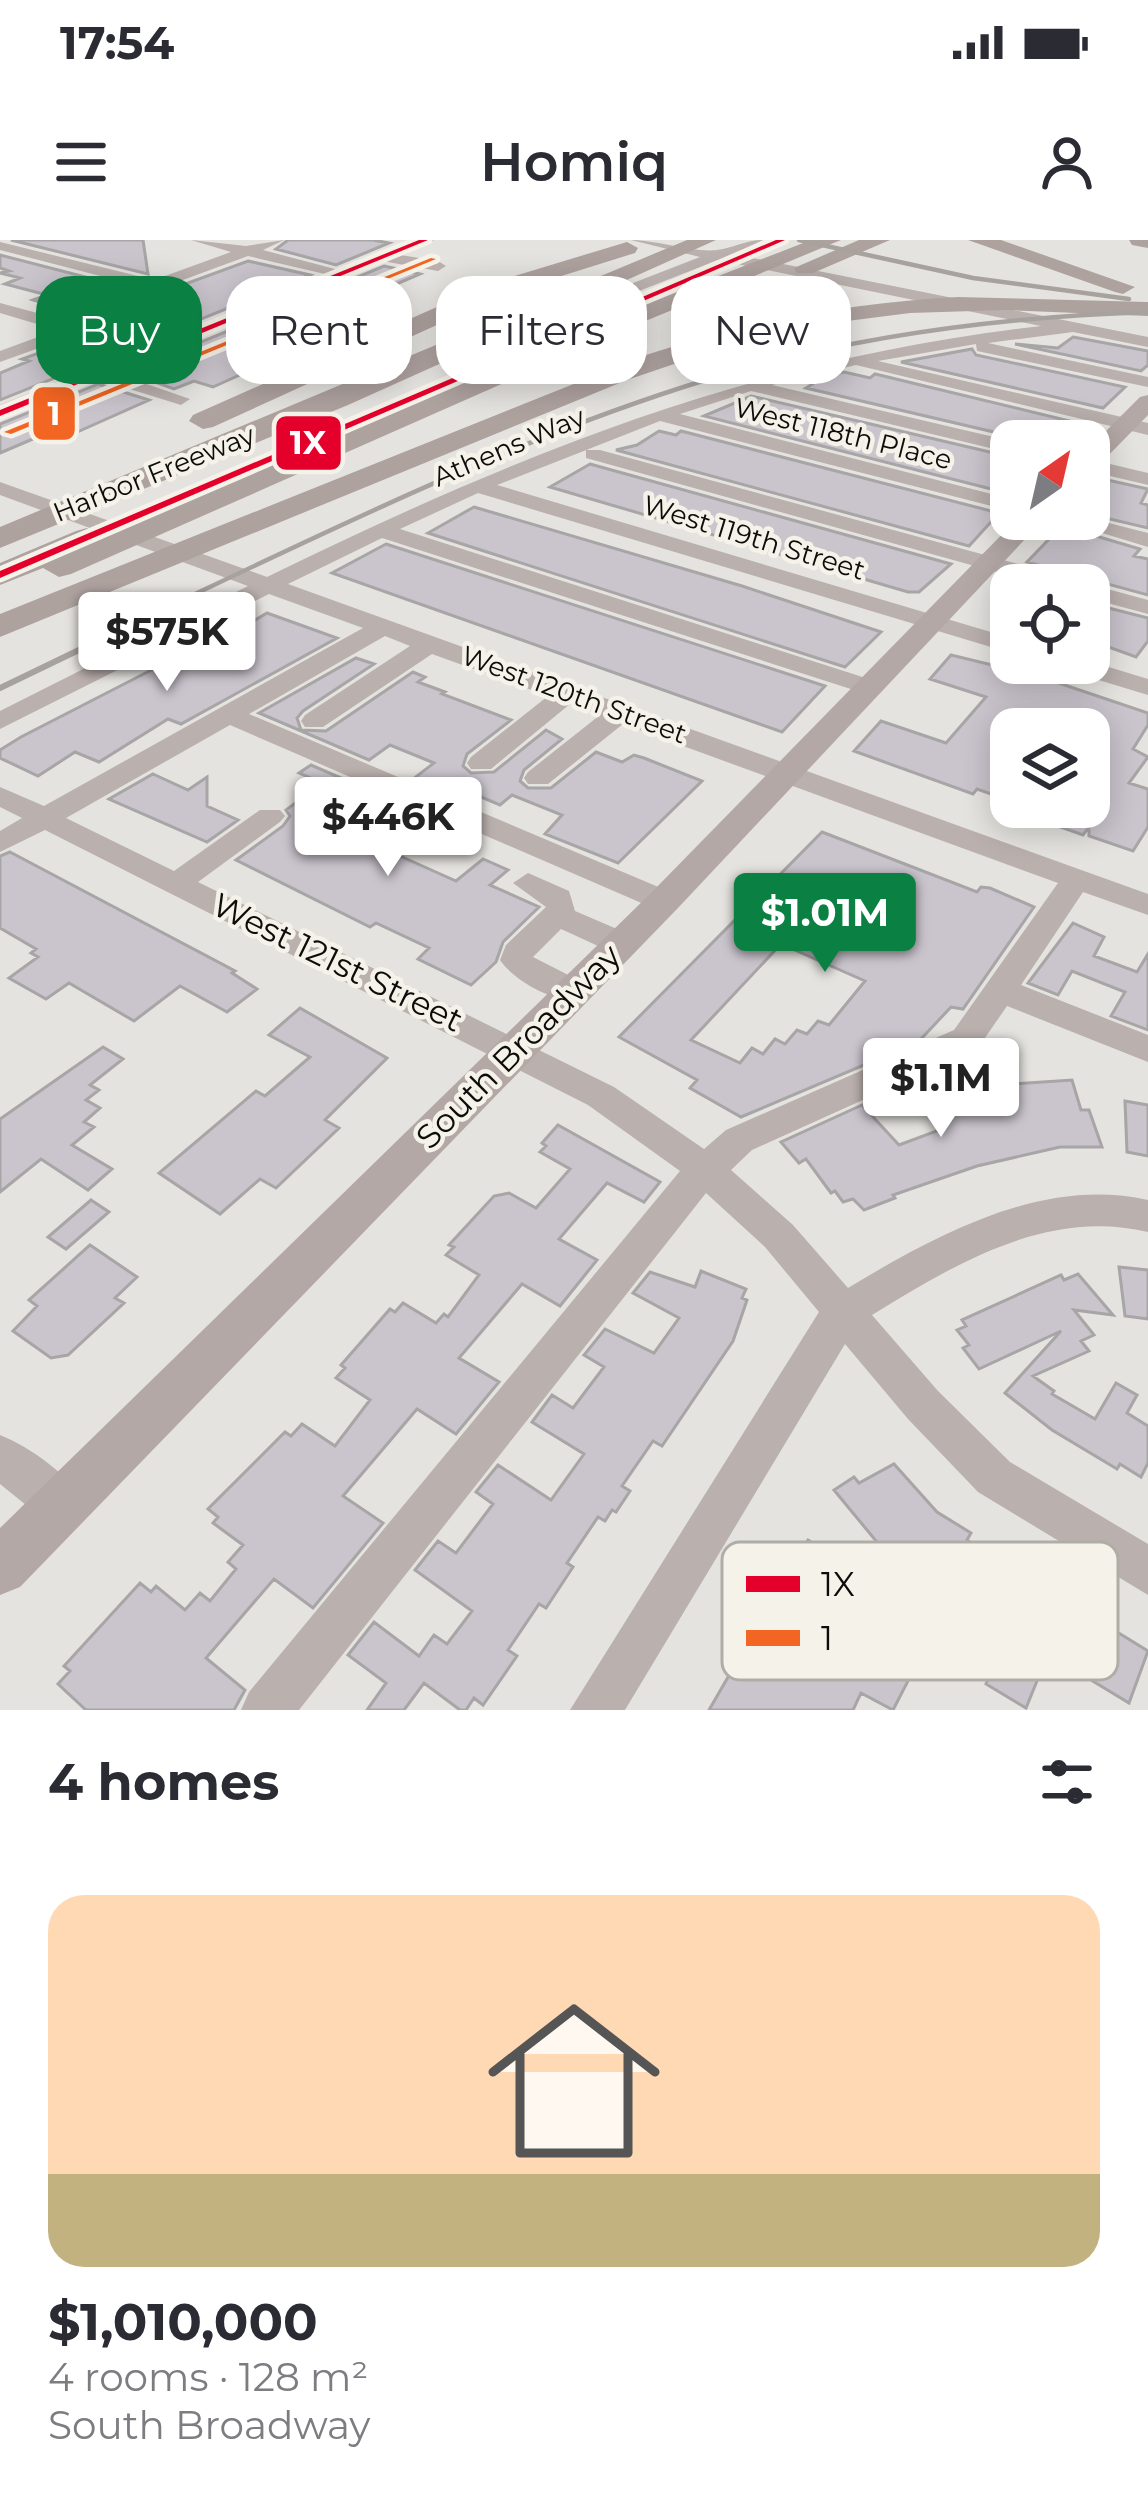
<!DOCTYPE html>
<html lang="en">
<head>
<meta charset="utf-8">
<style>
  :root { --surface:#fff; --page:#f7f7f7; --text:#2b2b33; --muted:#7c7c81; --line:#e1e1e2; --accent:#0b8043 }
  body { margin:0; font-family:Montserrat,sans-serif; background:var(--page); color:var(--text); height:100vh; display:flex; flex-direction:column; font-size:45px; white-space:nowrap }
  * { box-sizing:border-box; margin:0 }
  p { font-size:39px; color:var(--muted) }
  .icon { flex:none; width:66px; height:66px; fill:none; stroke:currentColor; stroke-width:2; stroke-linecap:round; stroke-linejoin:round }
  .map { position:relative; height:1470px; overflow:hidden }
  .panel { display:flex; flex-direction:column; background:var(--surface); flex:1 }
  .panel>* { flex:none }
  .guide { position:absolute; left:36px; top:36px; width:1077px; height:108px; display:flex; gap:24px }
  .needle { width:78px; rotate:34deg }
  .fabs { position:absolute; left:990px; top:180px; display:grid; gap:24px }
  .fabs a { display:grid; place-items:center; width:120px; height:120px; border-radius:24px; background:var(--surface); box-shadow:0 6px 30px #0003; font-size:60px }
  .price { position:absolute; translate:-50% -102px; padding:0 27px; border-radius:12px; background:#fff; color:#222; font-size:39px; line-height:78px; filter:drop-shadow(0 3px 6px #0008) }
  .price::after { content:''; position:absolute; left:50%; top:72px; width:36px; height:27px; margin-left:-18px; background:inherit; clip-path:polygon(0 0,100% 0,50% 100%) }
  .price.on { background:var(--accent); color:#fff }
  ul { padding:0; list-style:none }
  li { display:grid; align-content:center; gap:24px; height:636px; padding:0 48px }
  li+li { border-top:3px solid var(--line) }
  li span { display:grid; place-items:center; height:372px; border-radius:36px; color:#555 }
  li>.icon { margin-inline-start:auto }
  span .icon { width:216px; height:216px; fill:#fffc; stroke-width:1 }
  li b { font-size:51px }
  h2 { display:flex; justify-content:space-between; align-items:center; height:144px; padding:0 48px; font-size:51px }
  .pill { padding:0 42px; border-radius:36px; background:var(--surface); box-shadow:0 6px 30px #0003; font-size:42px; line-height:108px }
  .pill.on { background:var(--accent); color:#fff }
  .status { display:flex; justify-content:space-between; align-items:center; height:84px; padding:0 60px; background:var(--surface); direction:ltr }
  .status svg { height:33px; fill:currentColor }
  header { display:flex; justify-content:space-between; align-items:center; height:156px; padding:0 48px; background:var(--surface); font-size:54px; font-weight:600 }
  .map>svg:first-child { display:block }
  .building { fill:#cac4cd; stroke:#a7a5a5; stroke-width:3; fill-rule:evenodd }
  .lines { fill:none; stroke-linecap:round; stroke-linejoin:round }
  .minor { fill:#bab0ad; fill-rule:evenodd }
  .major { fill:#b3a8a5; fill-rule:evenodd }
  .highway { fill:#aea29f; fill-rule:evenodd }
  .rail-far1 { stroke:#a8a29f; stroke-width:4.5 }
  .rail { stroke:#a8a29f; stroke-width:6 }
  .bus-1-casing { stroke:#f5f2e9; stroke-width:9 }
  .bus-2-casing { stroke:#f5f2e9; stroke-width:9 }
  .bus-1 { fill:#e4002b; fill-rule:evenodd }
  .bus-2 { fill:#f26522; fill-rule:evenodd }
  .labels { text-anchor:middle; stroke-width:9; stroke-linejoin:round; paint-order:stroke }
  .far-street-label { font-size:27px; fill:#0d0c0a; stroke:#f5f2e9 }
  .street-label { font-size:33px; fill:#0d0c0a; stroke:#f5f2e9 }
  .key { fill:#f5f2e9; stroke:#afada6; stroke-width:3 }
  .key-label { font-size:33px; fill:#0d0c0a }
  .line-badge { stroke:#f5f2e9; stroke-width:4.5 }
  .badge-label { font-size:33px; text-anchor:middle; font-weight:bold; fill:#fff }
</style>
</head>
<body>
<div class="status"><b>17:54</b><svg viewBox="0 0 49 12"><path d="M0 12V9h3v3zM5 12V6h3v6zM10 12V3h3v9zM15 12V0h3v12zM26 1h20v11H26zM47 4h2v5h-2z"/></svg></div>
<header><svg class="icon" aria-label="menu" viewBox="0 0 24 24"><path d="M4 6h16M4 12h16M4 18h16"/></svg>Homiq<svg class="icon" aria-label="person" viewBox="0 0 24 24"><circle cx="12" cy="8" r="4"/><path d="M4 21q1-7 8-7t8 7"/></svg></header>
<div class="map">
<svg width="1148" height="1470" viewBox="0 0 1148 1470">
  <rect width="100%" height="100%" fill="#e5e3df"/>
  <path class="building" d="M11,0H143L148,34Z
    M288,0H373L389,3L336,25L276,9Z
    M0,15L124,47L52,72L58,68L33,60L47,55L5,44L20,38L0,33L9,31L0,28Z
    M248,21L310,35L169,92L174,48Z
    M384,26L420,34L387,48L385,50L397,54L371,70L381,72L345,88L280,69Z
    M152,56L158,97L149,100L84,81Z
    M254,80L322,98L213,147L194,141L174,149L127,132L161,118L166,126L167,116Z
    M1073,97L1148,111V125L1141,131L1015,104L1058,108Z
    M75,100L122,111L0,160V133L29,121L22,119Z
    M972,109L976,115L1125,147L1103,168L901,122Z
    M844,132L870,138L875,134L1086,185L1069,201L1011,189V196L806,148L822,138Z
    M98,144L149,160L66,197L49,192L0,213V184Z
    M751,156L1011,217V254L704,176Z
    M659,191L676,195L681,191L999,273L969,306L616,210L637,205Z
    M590,224L951,324L919,352H908L550,247Z
    M1103,239L1148,249L1141,263L1148,265V288L1089,274V254Z
    M474,267L742,346L881,392L845,427L428,293Z
    M1069,288L1140,309L1134,316L1148,319V355L1027,322L1054,294L1061,296Z
    M386,304L825,446L782,492L332,333Z
    M1089,363L1148,378V401L1136,417L1089,400Z
    M267,373L337,398L181,484L168,479L99,522L75,512L38,536L0,518V510L21,497L161,425L218,402Z
    M951,415L1038,436L1148,473V485L1133,509L1148,517L1129,543L1148,549V587L1133,611L1089,596V587L1083,595L1012,570L1066,567L1089,575V489L1052,479L1044,489H1011V561L977,549L973,554L854,511L881,481L946,503L986,457L930,439Z
    M356,418L374,424L303,471L297,478L301,490L326,491L413,432L425,437L418,442L445,452L442,454L511,480L467,514L463,526L471,533L494,532L546,490L562,499L524,530L520,541L528,548H551L596,512L622,522L634,515L644,518L702,541L618,623L545,594L562,575L512,555L500,565L479,556L471,563L413,539L434,523L390,505L369,520L259,473Z
    M311,525L401,564L374,585L396,594L380,607L456,641L483,619L508,630L490,645L539,667L503,702L496,722L471,745L418,719L429,708L376,683L370,687L236,620L283,586L290,576L286,570L322,543L299,533Z
    M153,534L188,550L207,537V566L238,580L207,602L109,559Z
    M822,592L977,652L981,647L990,648L1034,667L963,769L951,767L921,799L876,819L872,814L864,825L741,877L690,848L697,840L619,797ZM781,704L865,741L829,785L818,781L807,794L797,790L785,804L775,799L763,814L752,808L740,823L691,800Z
    M10,612L235,731L232,733L257,749L227,772L180,746L134,781L69,743L46,759L9,738L38,717L31,713L36,709L0,688V616Z
    M1073,683L1104,697L1094,716L1137,732L1148,714V790L1111,776L1125,752L1072,731L1058,755L1028,743Z
    M300,768L387,818L325,880L339,888L276,948L260,939L220,974L159,933L256,851L265,856L310,817L269,795Z
    M103,807L123,819L90,845L99,850L86,860L100,868L84,882L94,887L72,905L112,929L88,950L41,919L0,952V879Z
    M926,837L958,869L1017,856L1014,844L1072,840L1081,870H1089L1102,907H1060L977,926L893,955L895,958L864,970L853,959L843,962L835,951L831,953L806,919L799,923L781,902L862,865L899,905L945,888L904,847Z
    M1125,861L1148,865V916L1127,912Z
    M558,885L660,942L644,962L607,943L559,999L597,1020L560,1066L522,1044L459,1118L499,1142L456,1194L417,1169L343,1256L383,1283L313,1368L274,1339L206,1418L245,1450L234,1470H86L58,1444L70,1431L64,1426L140,1343L151,1352L156,1346L185,1370L200,1353L210,1361L236,1329L228,1322L243,1305L213,1283L218,1277L208,1269L285,1192L291,1196L302,1184L335,1206L370,1160L336,1138L345,1128L341,1125L390,1069L395,1072L403,1063L436,1083L444,1074L448,1077L479,1035L446,1015L454,1007L449,1005L494,956L509,953L536,968L570,929L540,912L546,906L542,903Z
    M91,960L109,972L66,1009L48,997Z
    M90,1005L137,1037L115,1058L124,1063L68,1115L51,1118L13,1091L37,1066L29,1060Z
    M1119,1027L1148,1030V1079L1125,1076Z
    M701,1031L746,1049L742,1058L747,1060L733,1101L662,1206L653,1201L622,1246L630,1251L616,1272L612,1270L605,1281L598,1277L567,1323L573,1327L546,1368L539,1364L508,1410L517,1416L483,1465L474,1458L466,1470H460L424,1443L404,1470H367L386,1443L348,1415L374,1382L419,1416L434,1395L447,1404L472,1371L415,1330L438,1301L456,1313L493,1264L476,1252L498,1225L551,1260L584,1214L532,1182L552,1155L573,1168L604,1127L584,1115L605,1089L654,1113L679,1078L633,1053L650,1032L695,1047Z
    M1078,1034L1113,1075L1074,1070L1094,1095L1081,1101L1089,1111L1033,1136L1054,1151L1052,1154L1095,1179L1116,1143L1137,1155L1127,1173L1148,1186V1223L1141,1237L1120,1224L1117,1229L1052,1190L1005,1153L1061,1091L979,1129L963,1108L969,1105L957,1090L966,1086L962,1080L1061,1035L1064,1040Z
    M894,1224L937,1272L971,1293L967,1300L1148,1411L1129,1463L1048,1414L1026,1468L986,1444L998,1416L923,1362L929,1352L905,1336L834,1250L854,1237L859,1243Z
    M808,1300L862,1334L844,1366L915,1411L903,1436L909,1439L893,1470L861,1453L853,1470H709L742,1413L751,1419L805,1327L796,1320Z"/>
  <g class="lines">
    <path class="minor" d="M191,0L246,6L284,0L263,10L350,33L342,38L248,16L69,82L157,107V115L75,95L0,122V111L57,90L0,73V63L52,77L139,46L0,10V2L154,40L231,12Z
      M631,0C657,0 695,13 717,10C734,8 745,0 763,0L733,14L1148,97V107L1073,92L988,103L1148,137V147L977,111L976,104L878,121L1148,183V195L856,125L772,145L1011,201V213L751,151L680,174L1011,259V271L660,181L497,245L1011,398V413L478,253L400,289L875,441L879,446L875,451H857L382,298L288,344L1148,654V675L1083,652L1021,745L1148,795V822L1007,766L978,808L752,910L731,930L793,985L848,1048C936,995 1043,936 1148,960V992C1047,968 955,1024 872,1075L938,1151L1010,1222L1148,1304V1355L978,1252L908,1179L845,1104L625,1470H570L819,1072L765,1007L706,953L299,1470H241L249,1452L680,931L588,865L45,590L0,612V591L22,578L0,567V547L44,566L363,388L269,354L0,489V471L248,346L0,255V242L267,337C525,211 753,119 1041,86L718,20L639,51L633,49V43L700,17ZM385,396L410,406L305,475L301,481L305,487H323L432,414L548,456L471,517L467,523L471,529H491L570,464L600,475L528,532L524,538L528,544H548L623,484L1058,643L954,790L726,890L704,909L614,847L198,642L280,582L285,576L280,570H260L174,631L66,578L230,485L653,668H675L680,661L675,654L249,474Z
      M382,12L438,21L446,26L438,31L377,20V14Z
      M247,67H259L343,92L335,97L247,73Z
      M91,129H103L190,159L181,165L91,137Z
      M586,210H600L1077,340L1081,345H1043L586,218Z
      M1089,219L1148,233V245L1089,231Z
      M1089,278L1148,293V307L1056,279Z
      M1089,344L1148,360V374L1089,358V345H1085Z
      M1089,421L1148,439V455L1059,428L1055,423Z
      M528,633L569,651L575,671L631,695L636,703L631,711H609L561,689L533,717L584,743L589,751L584,759C558,766 514,741 500,720L506,705L546,667L513,643Z
      M0,1195C30,1207 73,1237 86,1266L79,1282L63,1288L47,1282L0,1244Z"/>
    <path class="major" d="M410,0H434L0,180V165Z
      M1148,155V175L1097,227L1089,229V208L1140,157Z
      M1017,279H1044L677,669L20,1347L0,1355V1288L651,653Z"/>
    <path class="highway" d="M687,0H716L348,165L0,308V287Z
      M811,0H841L631,87L71,334L59,337L43,328L0,345V323L76,291L87,288L102,296L613,77Z
      M859,0H890L813,33H797L794,28Z
      M968,0H1001L1135,47L1123,54L1115,52Z
      M1129,0H1148V8L1132,5Z
      M627,2L638,8L635,13L507,53L213,187L203,189L189,181L193,175L491,43Z
      M958,57L1148,62V76L1005,70L910,73L816,85L739,102L627,140L0,397V374L646,115C748,81 850,63 958,57Z"/>
    <path class="rail-far1" d="M799,0L973,38L1129,59
      M132,384C318,296 512,199 709,139C852,96 999,77 1148,72"/>
    <path class="rail" d="M0,448L139,381"/>
    <g class="bus-1-casing">
      <path id="bus-1" d="M419,0H428L0,176V170Z
        M776,0H785L0,338V331Z"/>
    </g>
    <g class="bus-2-casing">
      <path id="bus-2" d="M431,18L436,19L11,194L4,192Z"/>
    </g>
    <use href="#bus-1" class="bus-1"/>
    <use href="#bus-2" class="bus-2"/>
  </g>
  <g class="labels">
    <g class="far-street-label">
      <text transform="translate(843 194) rotate(14)" y="9">West 118th Place</text>
      <text transform="translate(509 207) rotate(-23)" y="9">Athens Way</text>
      <text transform="translate(154 234) rotate(-22)" y="9">Harbor Freeway</text>
      <text transform="translate(754 298) rotate(17)" y="9">West 119th Street</text>
      <text transform="translate(574 455) rotate(20)" y="9">West 120th Street</text>
    </g>
    <g class="street-label">
      <text transform="translate(338 722) rotate(26)" y="12">West 121st Street</text>
      <text transform="translate(518 806) rotate(-45)" y="12">South Broadway</text>
    </g>
  </g>
  <rect x="722" y="1302" width="396" height="138" rx="18" class="key"/>
  <rect x="746" y="1336" width="54" height="16" fill="#e4002b"/>
  <rect x="746" y="1390" width="54" height="16" fill="#f26522"/>
  <g class="key-label">
    <text x="821" y="1356">1X</text>
    <text x="821" y="1410">1</text>
  </g>
  <g class="line-badge">
    <rect x="31" y="145" width="46" height="57" rx="12" fill="#f26522"/>
    <rect x="274" y="174" width="69" height="58" rx="12" fill="#e4002b"/>
  </g>
  <g class="badge-label">
    <text x="54" y="185">1</text>
    <text x="308" y="214">1X</text>
  </g>
</svg>
<div class="fabs">
<a><svg class="needle" viewBox="-14 -14 28 28"><path d="M0-13l5 13h-10z" fill="#e53935"/><path d="M0 13l5-13h-10z" fill="#7c7c81"/></svg></a>
<a><svg class="icon" aria-label="locate" viewBox="0 0 24 24"><circle cx="12" cy="12" r="6"/><path d="M12 2v4M12 18v4M2 12h4M18 12h4"/></svg></a>
<a><svg class="icon" aria-label="layers" viewBox="0 0 24 24"><path d="M12 4l9 5-9 5-9-5zM3 14l9 5 9-5"/></svg></a>
</div>
<b class="price" style="left:167px;top:454px">$575K</b>
<b class="price" style="left:388px;top:639px">$446K</b>
<b class="price on" style="left:825px;top:735px">$1.01M</b>
<b class="price" style="left:941px;top:900px">$1.1M</b>
<div class="guide">
<a class="pill on">Buy</a>
<a class="pill">Rent</a>
<a class="pill">Filters</a>
<a class="pill">New</a>
</div>
</div>
<section class="panel">
<h2>4 homes<svg class="icon" aria-label="filters" viewBox="0 0 24 24"><path d="M4 7h16M4 17h16"/><circle cx="9" cy="7" r="2"/><circle cx="15" cy="17" r="2"/></svg></h2>
<ul>
<li><span style="background:linear-gradient(#ffd9b3 75%,#c2b280 0)"><svg class="icon" aria-label="home" viewBox="0 0 24 24"><path d="M3 11l9-7 9 7M6 9v11h12V9"/></svg></span><div><b>$1,010,000</b><p>4 rooms · 128 m²</p><p>South Broadway</p></div></li>
</ul>
</section>
</body>
</html>
